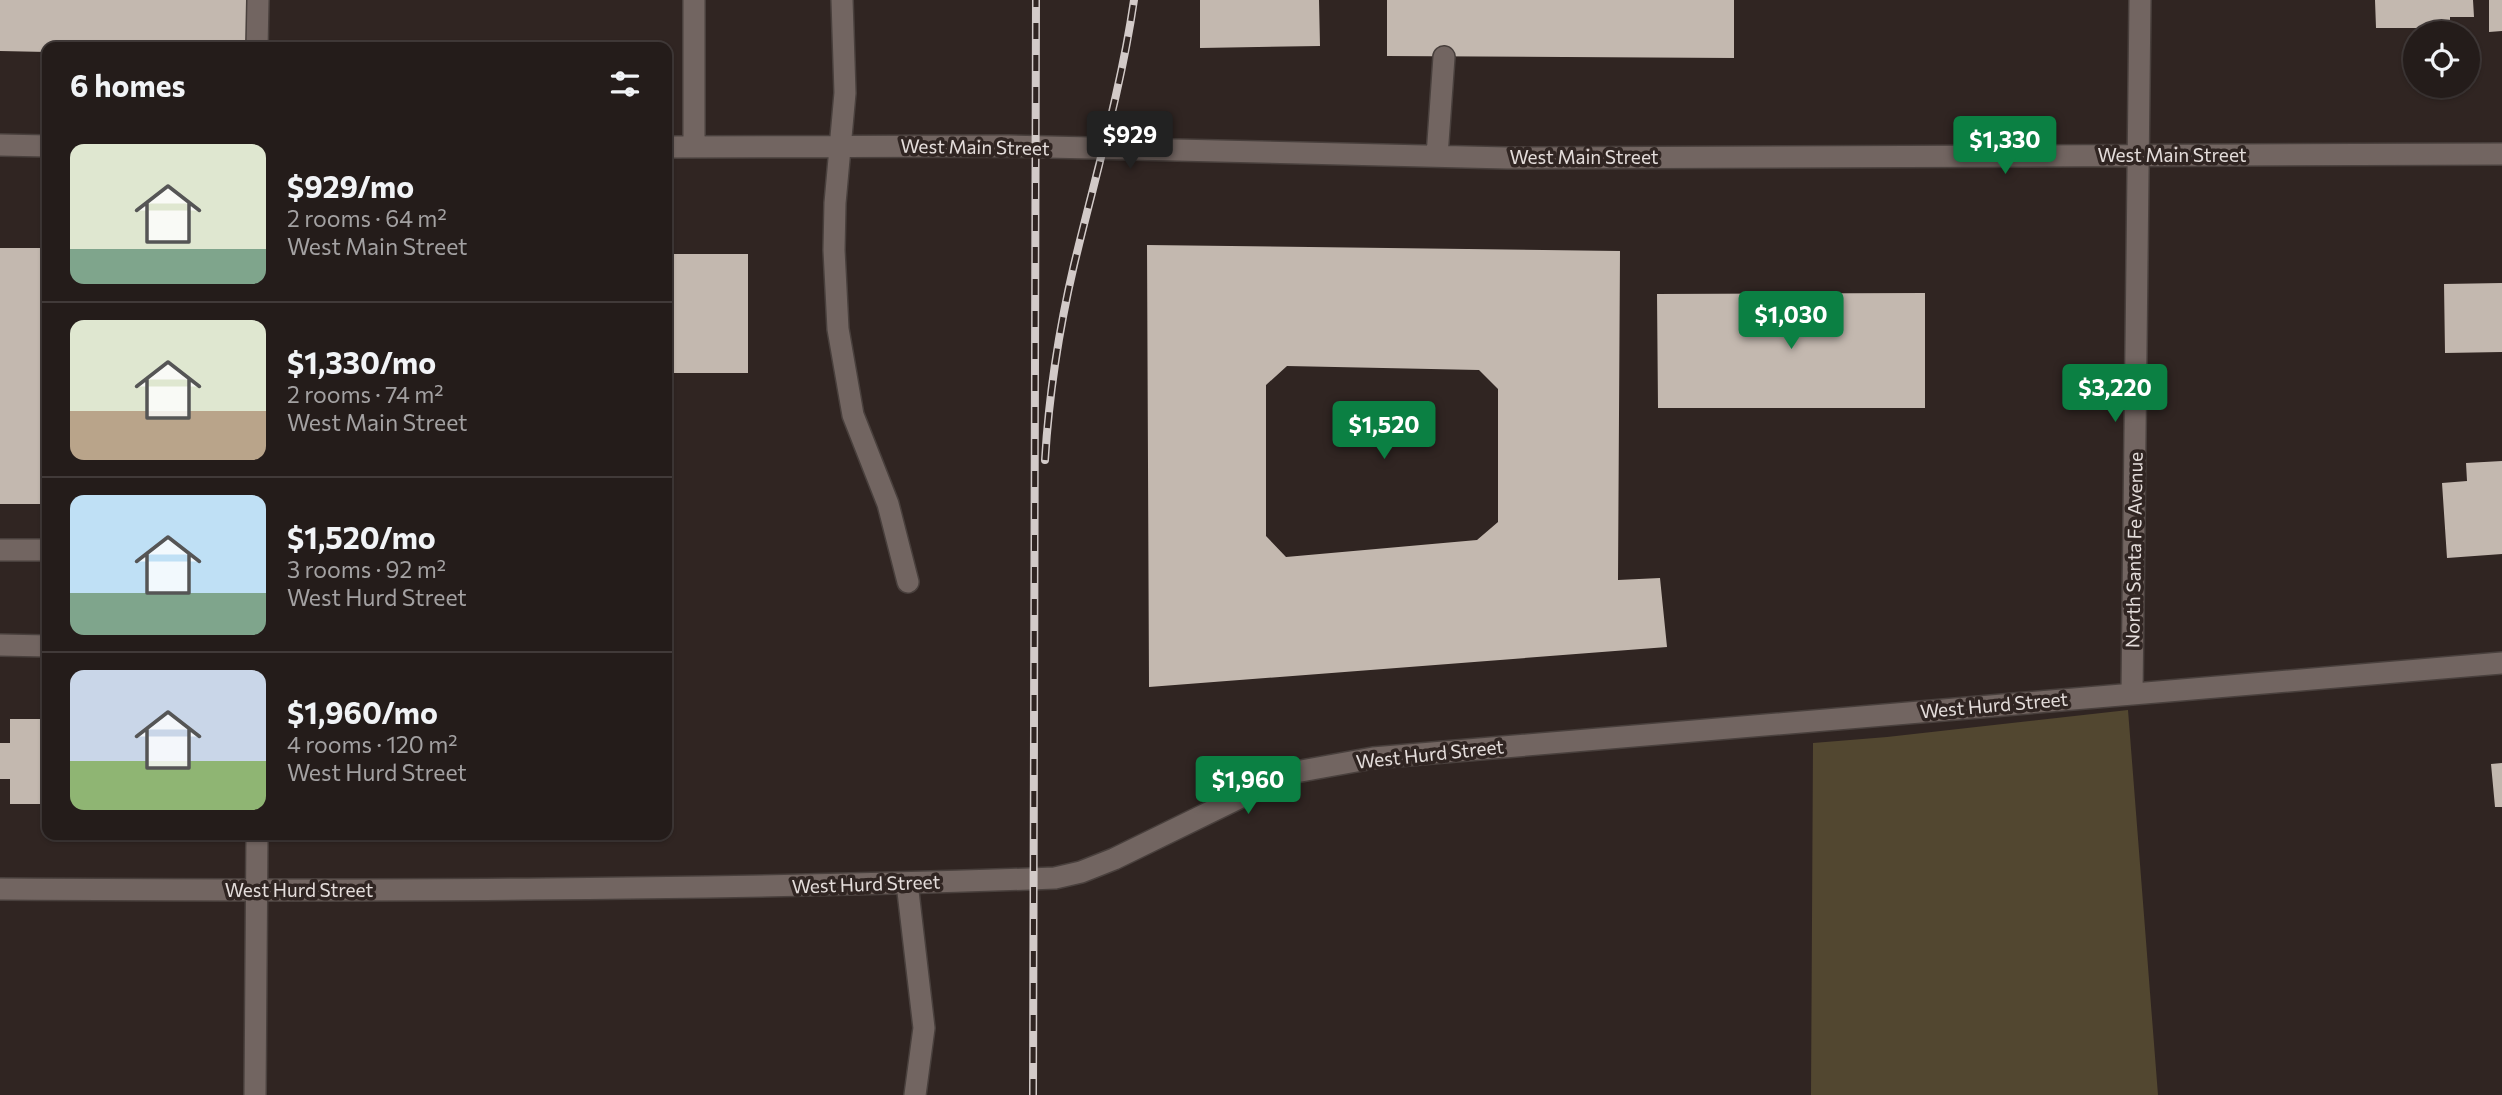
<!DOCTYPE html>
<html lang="en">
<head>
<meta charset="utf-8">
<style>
  :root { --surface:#241c1a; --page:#302927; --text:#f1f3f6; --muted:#a3a1a2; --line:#413a39; --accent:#0b8043 }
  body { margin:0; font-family:Commissioner,sans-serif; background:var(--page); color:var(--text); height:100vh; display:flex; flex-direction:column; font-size:26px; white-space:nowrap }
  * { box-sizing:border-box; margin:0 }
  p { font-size:23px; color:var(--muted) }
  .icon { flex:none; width:38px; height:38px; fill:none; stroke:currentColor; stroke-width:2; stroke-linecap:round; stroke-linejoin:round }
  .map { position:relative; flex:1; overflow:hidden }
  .details { position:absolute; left:42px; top:42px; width:630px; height:798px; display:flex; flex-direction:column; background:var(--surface); border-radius:14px; box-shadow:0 2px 5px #0004,0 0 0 2px var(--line) }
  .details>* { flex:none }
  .fabs { position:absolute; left:2403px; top:21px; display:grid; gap:14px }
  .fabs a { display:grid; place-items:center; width:77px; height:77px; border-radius:50%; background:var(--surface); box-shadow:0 2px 5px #0004,0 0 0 2px var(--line); font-size:35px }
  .price { position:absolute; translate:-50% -60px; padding:0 16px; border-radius:7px; background:var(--accent); color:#fff; font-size:23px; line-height:46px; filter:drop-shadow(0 2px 4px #0008) }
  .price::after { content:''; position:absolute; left:50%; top:42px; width:21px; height:16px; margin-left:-10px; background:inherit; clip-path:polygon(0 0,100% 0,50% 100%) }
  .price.active { background:#222; color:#fff }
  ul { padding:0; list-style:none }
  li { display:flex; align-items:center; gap:21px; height:175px; padding:0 28px }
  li+li { border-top:2px solid var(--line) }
  li span { display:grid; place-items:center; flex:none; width:196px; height:140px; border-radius:14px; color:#555 }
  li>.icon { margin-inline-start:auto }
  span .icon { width:84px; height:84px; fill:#fffc; stroke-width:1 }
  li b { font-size:30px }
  h2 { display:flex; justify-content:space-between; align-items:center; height:84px; padding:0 28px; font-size:30px }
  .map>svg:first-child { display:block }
  .green { fill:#524730 }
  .building { fill:#c3b8af; fill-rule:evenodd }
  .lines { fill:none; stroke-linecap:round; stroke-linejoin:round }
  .minor-casing { stroke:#49403d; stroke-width:24 }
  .minor { stroke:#726561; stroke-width:21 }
  .rail-casing { stroke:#d2cac8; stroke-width:8 }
  .rail { stroke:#302522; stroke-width:5; stroke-dasharray:16; stroke-linecap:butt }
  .labels { text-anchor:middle; stroke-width:7; stroke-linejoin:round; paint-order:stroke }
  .street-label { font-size:19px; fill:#e4dddb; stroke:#302522 }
</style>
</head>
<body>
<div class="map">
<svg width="2502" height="1095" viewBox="0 0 2502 1095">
  <rect width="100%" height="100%" fill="#302522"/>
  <path class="green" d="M2128,710L2158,1095H1811L1813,743L1887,737Z"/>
  <path class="building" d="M0,0H250L249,47H47V52L0,51Z
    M1200,0H1319L1320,46L1200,48Z
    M1387,0H1734V58L1387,56Z
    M2375,0H2473L2474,17H2450V28H2376Z
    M2489,0H2502V31L2489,32Z
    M1147,245L1620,251L1618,580L1660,578L1667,647L1149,687ZM1287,366L1479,370L1498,389V522L1477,540L1286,557L1266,536V385Z
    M0,248H47V504H0Z
    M667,254H748V373H667Z
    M2502,283V352L2445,353L2444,284Z
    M1925,293V408H1658L1657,294Z
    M2502,461V554L2447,558L2442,483L2467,481L2466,463Z
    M10,719H47V820H41V804H10V779H0V743H10Z
    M2502,763V807H2495L2491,764Z"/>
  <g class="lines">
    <g class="minor-casing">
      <path id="minor" d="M694,0V147
        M842,0L845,93L835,203L834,250L838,329L853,415L888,504L908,582
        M257,47L258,0
        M0,145L47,146
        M667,147L1008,146L1507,158L2502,154
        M1437,156L1444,57
        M0,550H47
        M0,645L47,646
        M2132,694L2140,0
        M907,883L924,1028L915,1095
        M0,889C352,891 704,891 1055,878L1081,872L1114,859L1290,773L1373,758L2502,663
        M255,1095L257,835"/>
    </g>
    <use href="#minor" class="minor"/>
    <g class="rail-casing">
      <path id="rail" d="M1045,460C1049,394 1059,329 1074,265C1095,177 1121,90 1134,0
        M1033,1095L1036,0"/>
    </g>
    <use href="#rail" class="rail"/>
  </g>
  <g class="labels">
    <g class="street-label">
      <text transform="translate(975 147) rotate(1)" y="7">West Main Street</text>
      <text x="2172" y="162">West Main Street</text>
      <text x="1584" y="164">West Main Street</text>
      <text transform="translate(2134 550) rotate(-89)" y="7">North Santa Fe Avenue</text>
      <text transform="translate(1994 705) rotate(-5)" y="7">West Hurd Street</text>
      <text transform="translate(1430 754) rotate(-6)" y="7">West Hurd Street</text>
      <text transform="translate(866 884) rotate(-2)" y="7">West Hurd Street</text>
      <text x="299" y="897">West Hurd Street</text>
    </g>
  </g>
</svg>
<div class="fabs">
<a><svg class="icon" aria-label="locate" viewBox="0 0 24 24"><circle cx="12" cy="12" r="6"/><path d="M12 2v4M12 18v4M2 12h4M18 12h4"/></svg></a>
</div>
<b class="price active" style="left:1130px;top:171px">$929</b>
<b class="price" style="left:2005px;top:176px">$1,330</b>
<b class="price" style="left:1791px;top:351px">$1,030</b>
<b class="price" style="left:2115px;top:424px">$3,220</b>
<b class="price" style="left:1384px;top:461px">$1,520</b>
<b class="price" style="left:1248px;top:816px">$1,960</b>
<section class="details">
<h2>6 homes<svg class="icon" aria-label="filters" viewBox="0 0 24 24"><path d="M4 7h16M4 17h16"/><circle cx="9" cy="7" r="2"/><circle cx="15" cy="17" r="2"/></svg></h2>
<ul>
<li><span style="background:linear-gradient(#dfe7d0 75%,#7fa58c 0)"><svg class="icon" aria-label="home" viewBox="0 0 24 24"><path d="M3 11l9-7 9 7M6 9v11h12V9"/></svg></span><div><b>$929/mo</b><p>2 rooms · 64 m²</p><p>West Main Street</p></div></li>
<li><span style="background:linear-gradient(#dfe7d0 65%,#b9a48a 0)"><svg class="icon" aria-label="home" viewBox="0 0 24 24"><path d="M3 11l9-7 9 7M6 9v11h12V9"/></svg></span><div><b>$1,330/mo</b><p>2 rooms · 74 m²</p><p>West Main Street</p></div></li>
<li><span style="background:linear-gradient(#bfe0f5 70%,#7fa58c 0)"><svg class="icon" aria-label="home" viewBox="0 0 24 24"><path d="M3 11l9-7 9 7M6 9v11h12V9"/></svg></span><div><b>$1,520/mo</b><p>3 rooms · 92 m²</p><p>West Hurd Street</p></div></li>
<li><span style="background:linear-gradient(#c9d6e8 65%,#8fb573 0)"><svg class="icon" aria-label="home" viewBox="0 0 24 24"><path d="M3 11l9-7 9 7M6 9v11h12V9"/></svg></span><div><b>$1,960/mo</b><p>4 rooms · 120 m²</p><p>West Hurd Street</p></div></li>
</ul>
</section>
</div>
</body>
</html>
